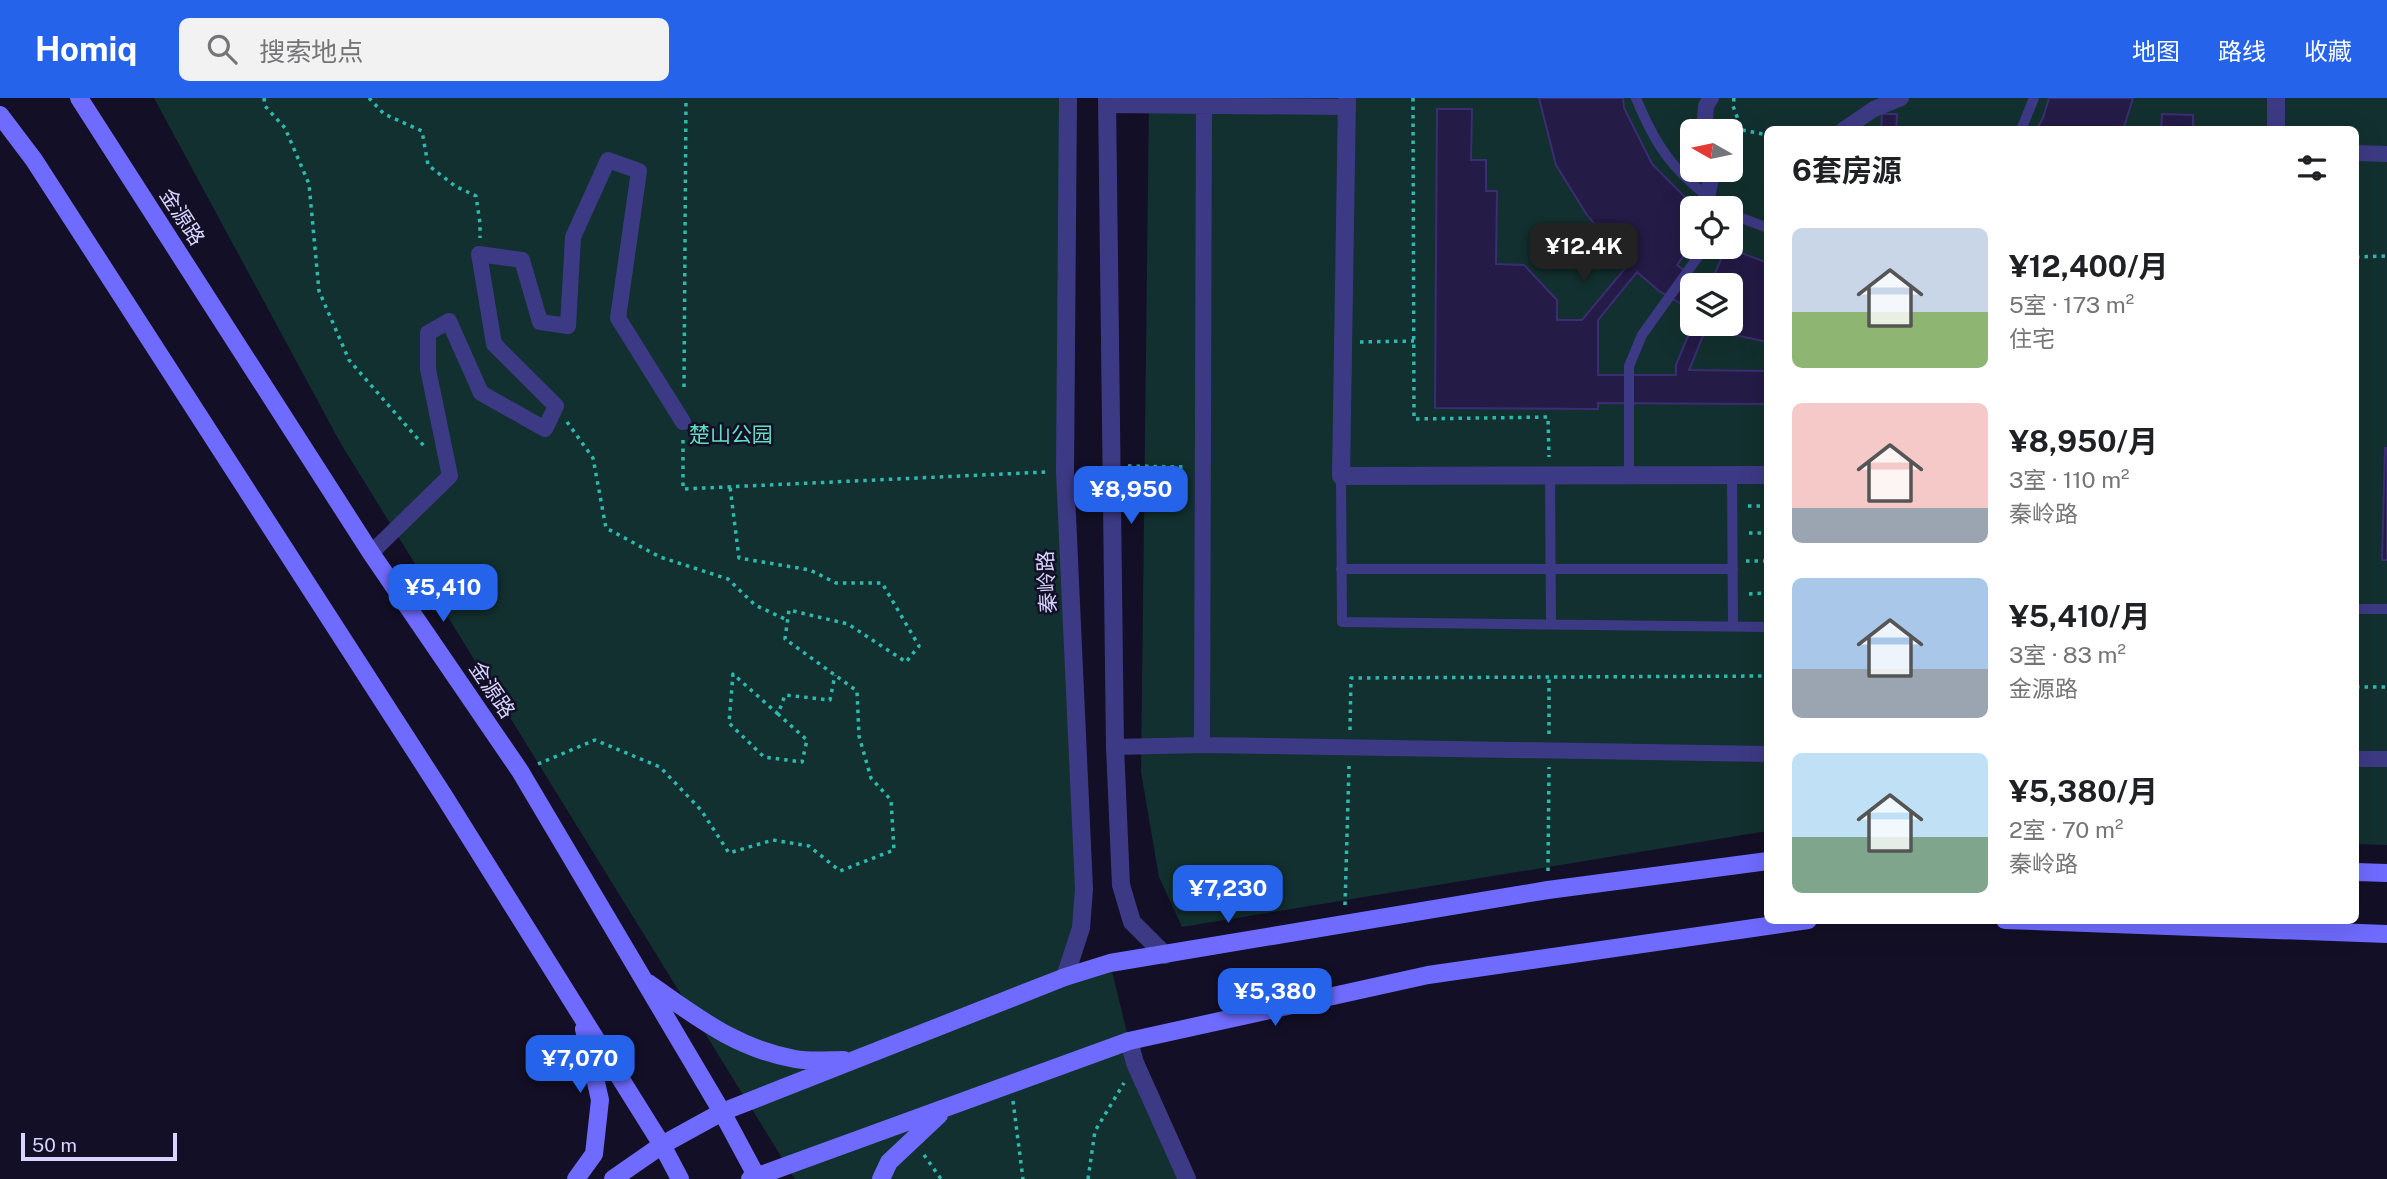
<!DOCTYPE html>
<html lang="zh">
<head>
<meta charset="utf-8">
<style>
  :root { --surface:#fff; --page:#f2f2f2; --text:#202124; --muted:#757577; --accent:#2563eb }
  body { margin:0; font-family:"Public Sans","Noto Sans SC",sans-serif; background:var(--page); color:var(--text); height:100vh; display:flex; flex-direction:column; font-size:26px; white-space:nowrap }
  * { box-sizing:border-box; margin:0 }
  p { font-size:23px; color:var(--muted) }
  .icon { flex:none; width:38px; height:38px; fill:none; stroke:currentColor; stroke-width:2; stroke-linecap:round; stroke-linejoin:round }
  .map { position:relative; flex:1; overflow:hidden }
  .details { position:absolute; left:1764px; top:28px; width:595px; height:798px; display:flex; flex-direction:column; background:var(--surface); border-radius:10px; box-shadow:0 7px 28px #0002 }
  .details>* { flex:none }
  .needle { width:46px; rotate:279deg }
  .buttons { position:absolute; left:1680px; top:21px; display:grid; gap:14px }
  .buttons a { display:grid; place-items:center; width:63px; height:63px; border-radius:10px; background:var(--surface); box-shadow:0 7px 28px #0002; font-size:35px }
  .scale { position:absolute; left:21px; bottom:18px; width:156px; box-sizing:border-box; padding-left:7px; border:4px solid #d9d4ff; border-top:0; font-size:19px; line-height:24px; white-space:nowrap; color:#d9d4ff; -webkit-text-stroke:5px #130f26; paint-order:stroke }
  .price { position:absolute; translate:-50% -60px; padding:0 16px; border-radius:14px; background:var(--accent); color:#fff; font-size:23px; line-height:46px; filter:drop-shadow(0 2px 4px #0008) }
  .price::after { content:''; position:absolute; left:50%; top:42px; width:21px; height:16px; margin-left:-10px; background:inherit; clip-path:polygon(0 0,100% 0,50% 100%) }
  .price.on { background:#222; color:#fff }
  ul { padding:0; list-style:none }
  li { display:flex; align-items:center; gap:21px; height:175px; padding:0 28px }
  li span { display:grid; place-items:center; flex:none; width:196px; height:140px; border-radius:10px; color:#555 }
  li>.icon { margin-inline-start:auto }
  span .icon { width:84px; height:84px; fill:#fffc; stroke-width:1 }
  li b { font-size:30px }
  h2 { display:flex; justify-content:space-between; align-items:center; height:84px; padding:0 28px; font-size:30px }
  header { display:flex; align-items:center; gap:42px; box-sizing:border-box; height:98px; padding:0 35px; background:var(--accent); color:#fff }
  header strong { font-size:33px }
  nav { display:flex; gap:38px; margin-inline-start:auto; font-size:24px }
  .search { width:490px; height:63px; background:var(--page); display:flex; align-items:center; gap:18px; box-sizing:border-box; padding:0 24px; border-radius:10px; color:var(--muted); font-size:26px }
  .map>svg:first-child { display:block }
  .green { fill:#12302f; fill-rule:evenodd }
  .building { fill:#241b47; stroke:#3b2d73; stroke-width:2; fill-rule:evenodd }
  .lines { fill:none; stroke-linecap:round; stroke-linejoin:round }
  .path { stroke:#2fb8b0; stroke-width:3.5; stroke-dasharray:3.5 5; stroke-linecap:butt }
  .service { stroke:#3d3a85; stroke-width:10 }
  .pedestrian { stroke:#3d3a85; stroke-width:16 }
  .minor { stroke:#3d3a85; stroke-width:18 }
  .tertiary { stroke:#3d3a85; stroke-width:18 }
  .secondary { stroke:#6f6bff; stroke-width:18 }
  .labels { text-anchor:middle; stroke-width:5; stroke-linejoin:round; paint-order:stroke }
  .street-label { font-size:21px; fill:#d9d4ff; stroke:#130f26 }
  .park-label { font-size:21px; fill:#5fe0c0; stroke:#130f26 }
</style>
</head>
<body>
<header>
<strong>Homiq</strong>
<div class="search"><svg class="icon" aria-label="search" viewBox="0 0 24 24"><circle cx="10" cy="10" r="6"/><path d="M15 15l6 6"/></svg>搜索地点</div>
<nav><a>地图</a><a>路线</a><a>收藏</a></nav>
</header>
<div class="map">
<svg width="2387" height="1081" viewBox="0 0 2387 1081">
  <rect width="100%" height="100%" fill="#130f26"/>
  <path class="green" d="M154,0H1068L1065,374L1084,791L1065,878L1110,865L1129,943L1187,1081H795L341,346Z
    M1149,0H2387V747L2356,746V32H1768L1767,733L1182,829L1159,779L1141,674ZM1692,33H1731V72H1692ZM1692,110H1731V149H1692ZM1692,187H1731V226H1692Z"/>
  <path class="building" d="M1539,0H1623L1624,10L1652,66L1696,110H1692V146L1677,167L1692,178L1711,185L1726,149L1768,165V244L1725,235L1707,228L1689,272L1768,273V306L1598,305V311L1435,310L1437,11H1472L1471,62H1486V93H1497L1496,166L1524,167L1557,202V222H1582L1628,167L1587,117L1556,67ZM1637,174L1659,193L1692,212V187H1731V226H1693L1676,267V277H1598V222Z
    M2049,0H2133L2123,32H2036L2043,20Z
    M1882,16H1897L1896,32H1881Z
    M2162,16L2193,17V32H2161Z
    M2385,350H2387V462H2382Z"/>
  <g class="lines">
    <path class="path" d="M264,0L265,8L285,30L309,86L319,193L349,262L424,348
      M369,0L384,16L422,33L428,67L455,88L476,98L480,125V140
      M1413,0L1414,321L1548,319L1549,359
      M1734,0L1733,8L1742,32L1768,37
      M2356,159L2387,158
      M1360,244L1414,243
      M684,289L686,0
      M567,324L593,360L606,430L660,459L728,481L755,507L787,522
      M683,342V391L1046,374
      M1128,368L1187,369
      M1748,408H1768
      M1749,435H1768
      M1746,463H1768
      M1749,496L1768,495
      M2356,589H2387
      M778,616L733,576L729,625L764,659L802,664L807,642L778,616L785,597L830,602L835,577
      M1350,632L1351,580L1768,578
      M1549,636V579
      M538,666L595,642L660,669L701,712L729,755L773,742L809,748L840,773L894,752L891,702L871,680L859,638L857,593L785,541L789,512L848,526L906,564L919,548L882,485H836L810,472L739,460L730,389
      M1548,773L1549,669
      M1345,807L1349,668
      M1013,1003L1023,1081
      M924,1057L941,1081
      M1088,1081L1095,1033L1124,985"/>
    <path class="service" d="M1636,0C1658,54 1676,75 1722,110
      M2021,32L2034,0
      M1731,116L1768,130
      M1550,377L1551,526
      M1629,377V268L1642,237L1705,149
      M1732,377L1733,528
      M1341,378L1342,524L1768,529
      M1341,471H1733
      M2356,511H2387"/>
    <path class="pedestrian" d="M1107,7L1347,9
      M1843,32L1874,11L1901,0
      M1704,33L1706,8L1711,0
      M2356,55L2387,56
      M1707,99L1713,72
      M371,455L450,378L428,271V235L449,223L481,295L545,331L556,308L494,246L479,156L522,162L540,224L568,228L573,139L608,62L639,73L618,220L683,324
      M1202,647L1204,0
      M1115,649L1202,647L1768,656
      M2356,661H2387"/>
    <path class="minor" d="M1347,0L1341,378L1768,377
      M2276,32V0"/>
    <path class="tertiary" d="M1107,0L1115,649L1121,787L1132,824L1165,857
      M1065,879L1081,830L1084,791L1065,374L1068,0
      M1129,943L1135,965L1187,1081"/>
    <path class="secondary" d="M79,0L371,455L520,673L722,1014L758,1081
      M0,17L34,62L444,698L662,1047L680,1081
      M2356,774L2387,775
      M2005,822L2387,836
      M648,885C697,919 735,950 795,961C811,964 828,962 844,962
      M576,1081L594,1056L600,1002L584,931
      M613,1081L662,1047L722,1014L1065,879L1110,865L1548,792L1768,763
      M750,1081L1129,943L1428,877L1808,822
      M881,1081L889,1064L939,1017"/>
  </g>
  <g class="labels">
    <g class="street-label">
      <text transform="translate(182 119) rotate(57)" y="7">金源路</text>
      <text transform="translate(1047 484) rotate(-93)" y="7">秦岭路</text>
      <text transform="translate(492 592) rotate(56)" y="7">金源路</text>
    </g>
    <g class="park-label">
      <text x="731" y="344">楚山公园</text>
    </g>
  </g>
</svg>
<div class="buttons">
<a><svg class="needle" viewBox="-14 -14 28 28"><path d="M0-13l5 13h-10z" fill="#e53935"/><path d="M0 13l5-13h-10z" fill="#757577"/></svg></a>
<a><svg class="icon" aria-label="locate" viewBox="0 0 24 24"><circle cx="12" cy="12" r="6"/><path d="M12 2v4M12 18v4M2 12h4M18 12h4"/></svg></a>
<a><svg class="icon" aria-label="layers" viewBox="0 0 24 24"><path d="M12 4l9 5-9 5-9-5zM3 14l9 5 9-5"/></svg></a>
</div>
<div class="scale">50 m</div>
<b class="price on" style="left:1584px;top:185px">¥12.4K</b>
<b class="price" style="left:1131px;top:428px">¥8,950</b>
<b class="price" style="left:443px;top:526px">¥5,410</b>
<b class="price" style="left:1228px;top:827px">¥7,230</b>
<b class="price" style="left:1275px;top:930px">¥5,380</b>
<b class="price" style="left:580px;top:997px">¥7,070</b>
<section class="details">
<h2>6套房源<svg class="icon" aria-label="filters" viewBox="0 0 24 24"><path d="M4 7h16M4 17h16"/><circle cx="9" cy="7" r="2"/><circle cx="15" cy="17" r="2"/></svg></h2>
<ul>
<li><span style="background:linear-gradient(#c9d6e8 60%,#8fb573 0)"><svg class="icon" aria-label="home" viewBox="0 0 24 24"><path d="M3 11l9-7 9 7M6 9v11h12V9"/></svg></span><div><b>¥12,400/月</b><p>5室 · 173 m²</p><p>住宅</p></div></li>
<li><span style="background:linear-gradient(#f6c9c9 75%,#9aa5b1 0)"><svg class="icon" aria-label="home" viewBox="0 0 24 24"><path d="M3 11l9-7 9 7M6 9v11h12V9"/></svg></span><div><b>¥8,950/月</b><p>3室 · 110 m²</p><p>秦岭路</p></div></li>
<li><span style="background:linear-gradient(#a9c7e8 65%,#9aa5b1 0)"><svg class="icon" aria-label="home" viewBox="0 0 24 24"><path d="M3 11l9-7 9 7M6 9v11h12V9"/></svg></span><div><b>¥5,410/月</b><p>3室 · 83 m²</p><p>金源路</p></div></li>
<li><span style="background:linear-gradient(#bfe0f5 60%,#7fa58c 0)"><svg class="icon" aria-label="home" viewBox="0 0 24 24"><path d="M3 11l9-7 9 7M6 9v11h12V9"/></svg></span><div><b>¥5,380/月</b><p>2室 · 70 m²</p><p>秦岭路</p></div></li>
</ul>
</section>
</div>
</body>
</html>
